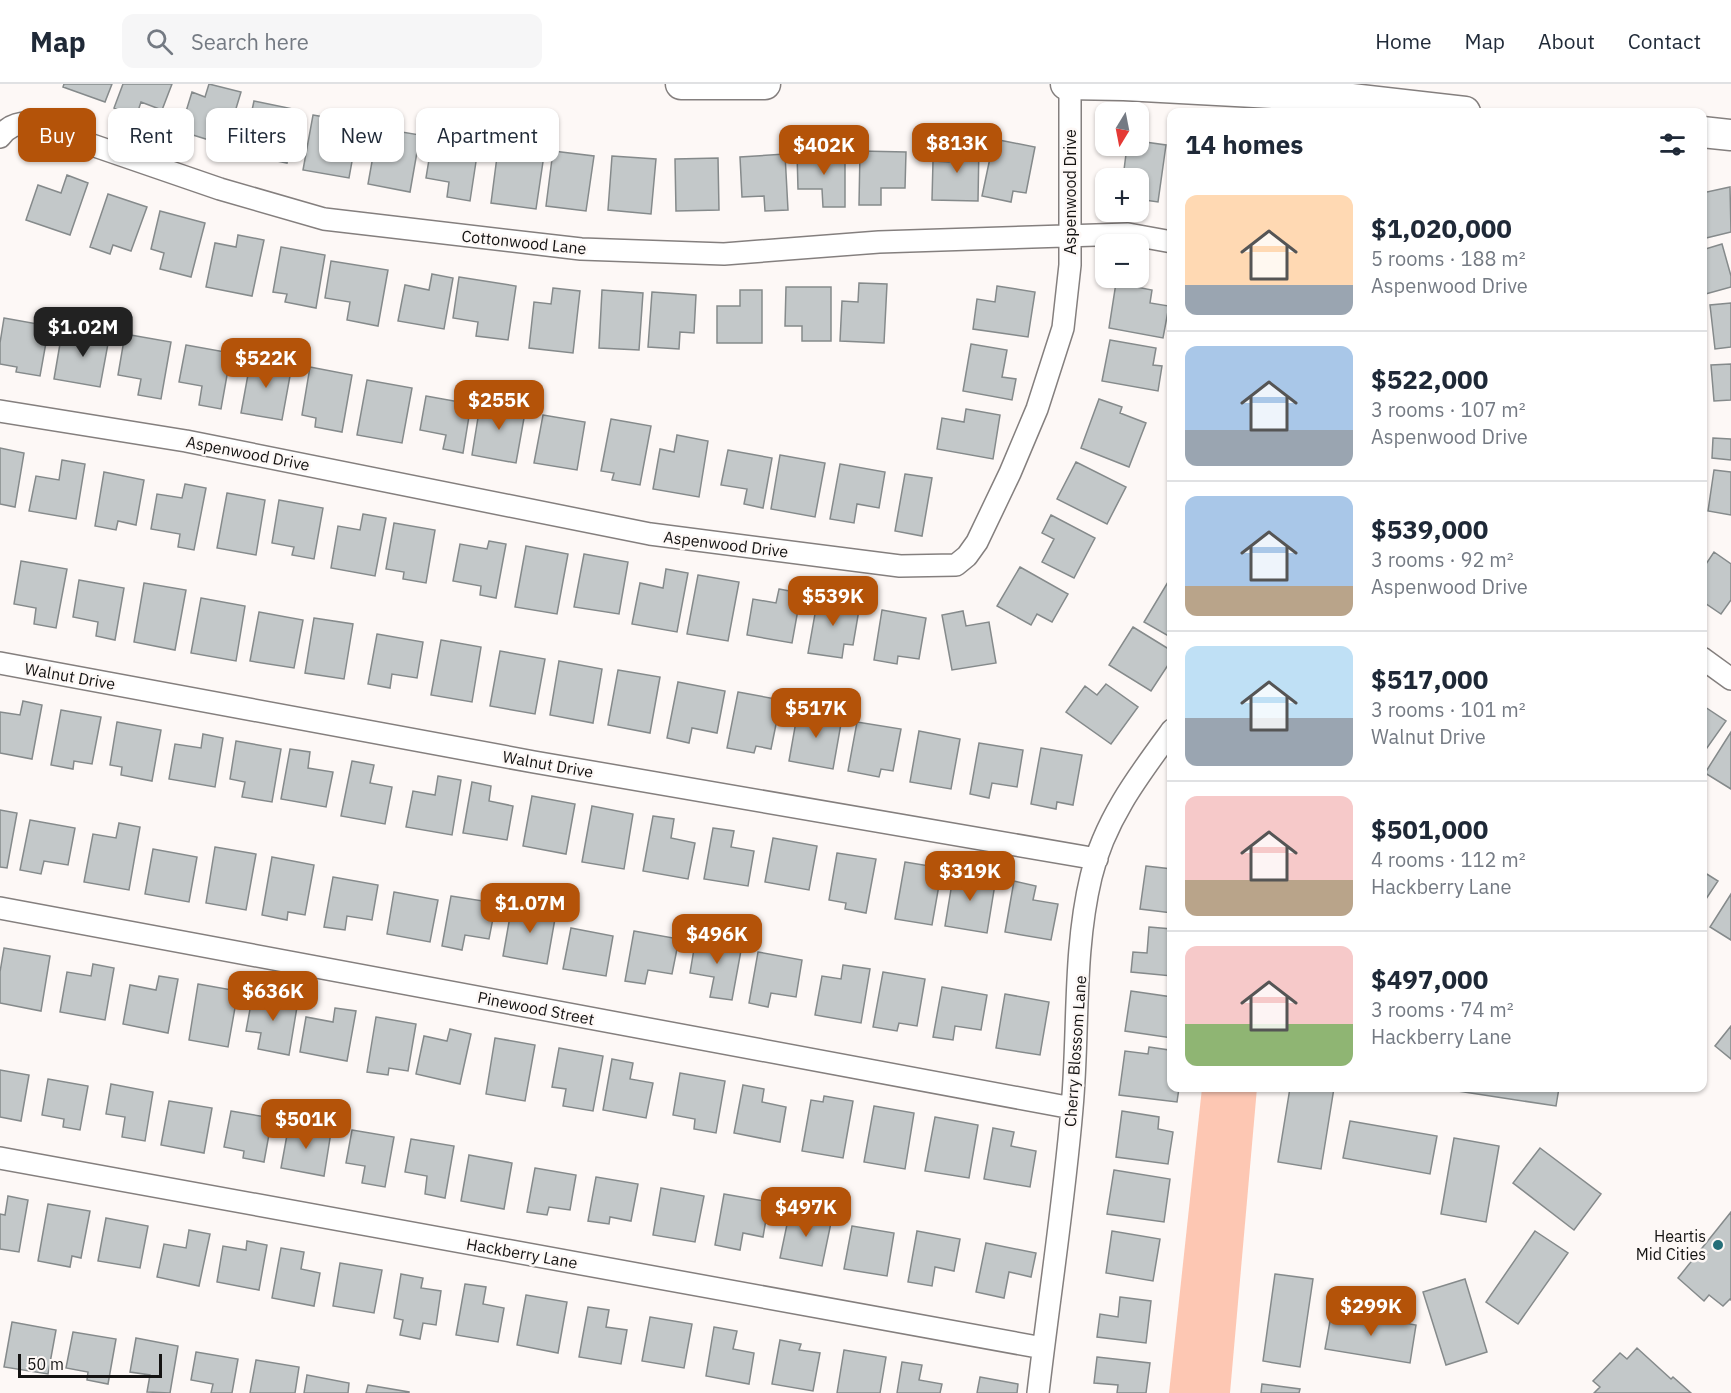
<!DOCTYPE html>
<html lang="en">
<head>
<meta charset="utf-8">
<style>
  :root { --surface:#fff; --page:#f6f6f7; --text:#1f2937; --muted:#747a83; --line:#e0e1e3; --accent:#b45309 }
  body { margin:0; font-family:"IBM Plex Sans",sans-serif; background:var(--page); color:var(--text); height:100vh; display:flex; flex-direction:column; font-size:22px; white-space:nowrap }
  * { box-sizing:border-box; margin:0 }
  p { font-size:20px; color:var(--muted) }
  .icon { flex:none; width:33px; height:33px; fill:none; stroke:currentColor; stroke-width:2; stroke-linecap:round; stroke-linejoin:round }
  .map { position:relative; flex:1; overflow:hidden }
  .side { position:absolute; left:1167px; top:24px; width:540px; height:984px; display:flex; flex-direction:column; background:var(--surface); border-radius:12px; box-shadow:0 2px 4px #0004 }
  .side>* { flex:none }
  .top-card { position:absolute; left:18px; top:24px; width:570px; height:54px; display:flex; gap:12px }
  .needle { width:39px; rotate:190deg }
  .fabs { position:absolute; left:1095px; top:18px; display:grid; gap:12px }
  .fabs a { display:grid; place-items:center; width:54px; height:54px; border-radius:12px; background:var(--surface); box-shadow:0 2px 4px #0004; font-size:30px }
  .scale { position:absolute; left:18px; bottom:15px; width:144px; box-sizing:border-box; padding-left:6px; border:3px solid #141312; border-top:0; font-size:16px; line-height:21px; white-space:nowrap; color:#141312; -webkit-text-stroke:4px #fdf8f6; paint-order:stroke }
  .price { position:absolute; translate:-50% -51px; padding:0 14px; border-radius:12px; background:var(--accent); color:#fff; font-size:20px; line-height:39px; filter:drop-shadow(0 2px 3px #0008) }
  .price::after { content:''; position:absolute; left:50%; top:36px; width:18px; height:14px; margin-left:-9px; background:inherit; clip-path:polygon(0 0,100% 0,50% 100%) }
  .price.active { background:#222; color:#fff }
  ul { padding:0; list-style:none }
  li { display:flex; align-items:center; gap:18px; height:150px; padding:0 18px }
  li+li { border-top:2px solid var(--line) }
  li span { display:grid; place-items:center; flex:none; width:168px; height:120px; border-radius:12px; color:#555 }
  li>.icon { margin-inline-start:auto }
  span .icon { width:72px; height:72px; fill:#fffc; stroke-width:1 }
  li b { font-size:26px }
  h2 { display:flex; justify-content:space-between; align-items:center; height:72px; padding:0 18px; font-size:26px }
  .chip { padding:0 21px; border-radius:12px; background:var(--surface); box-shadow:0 2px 4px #0004; font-size:21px; line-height:54px }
  .chip.active { background:var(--accent); color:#fff }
  header { display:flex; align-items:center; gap:36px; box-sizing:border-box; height:84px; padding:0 30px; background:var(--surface); border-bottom:2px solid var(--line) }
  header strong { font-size:28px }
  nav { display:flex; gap:33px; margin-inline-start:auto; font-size:21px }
  .search { width:420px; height:54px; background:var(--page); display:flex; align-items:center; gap:15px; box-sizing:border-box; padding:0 21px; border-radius:12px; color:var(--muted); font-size:22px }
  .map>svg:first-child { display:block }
  .green { fill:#fdc7b3 }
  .building { fill:#c3c8c9; stroke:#858a8b; stroke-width:1.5 }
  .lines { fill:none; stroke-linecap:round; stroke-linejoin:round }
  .street-casing { stroke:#847f7e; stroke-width:24 }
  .secondary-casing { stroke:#847f7e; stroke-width:33 }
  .street { stroke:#fff; stroke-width:21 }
  .secondary { stroke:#fff; stroke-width:30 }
  .poi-dot { fill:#256e78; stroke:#fdf8f6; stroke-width:2 }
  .labels { text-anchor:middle; stroke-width:5; stroke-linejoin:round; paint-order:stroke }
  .street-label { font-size:16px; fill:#141312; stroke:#fdf8f6 }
  .poi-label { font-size:16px; fill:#141312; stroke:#fdf8f6; text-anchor:end }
</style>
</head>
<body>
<header>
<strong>Map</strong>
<div class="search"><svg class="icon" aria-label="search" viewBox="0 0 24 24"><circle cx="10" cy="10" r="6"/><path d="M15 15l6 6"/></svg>Search here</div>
<nav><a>Home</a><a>Map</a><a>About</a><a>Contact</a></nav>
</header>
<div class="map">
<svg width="1731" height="1309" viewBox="0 0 1731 1309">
  <rect width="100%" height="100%" fill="#fdf8f6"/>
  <path class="green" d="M1202,1004H1257L1230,1309H1169Z"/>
  <path class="building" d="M64,0H112L105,18L63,3Z
    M123,0H172L162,26L141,18L136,33L114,24Z
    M209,0L241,8L225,61L180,47L192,8L205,13Z
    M254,17L298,26L287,79L267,75L270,58L246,54Z
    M313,31L359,39L349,94L303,86Z
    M378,44L420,51L410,108L368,100Z
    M433,51L479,58L470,117L447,113L449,98L426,94Z
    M994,55L1035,63L1026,109L1013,107L1011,118L982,112Z
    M1138,57L1166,61L1158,118L1138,115V94H1123L1127,62H1138Z
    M949,59L979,60L978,117L932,116L933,77L949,78Z
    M498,65L544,71L536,125L491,119Z
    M553,67L594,72L586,127L546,122Z
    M860,67L906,68L905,104H881V121H859Z
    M797,68H845V123H823L822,105H798Z
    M785,70L788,126L765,127L764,112L742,113L740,73Z
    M612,72L656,75L651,130L608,126Z
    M718,74L719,126L676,127L675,75Z
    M67,91L88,99L70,151L26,136L38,101L61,109Z
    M1730,103L1731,148L1702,155V109Z
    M108,110L147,123L131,167L113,161L110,170L90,163Z
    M160,127L205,139L191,193L160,185L164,169L151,165Z
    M238,151L264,156L252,212L206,203L215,159L236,163Z
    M1722,160L1731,192V203L1702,211V166Z
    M281,163L325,171L316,224L285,218L287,210L273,208Z
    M331,177L388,186L378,242L347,236L350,218L325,214Z
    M432,190L453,194L444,245L398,237L405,201L429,206Z
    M459,193L516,202L508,256L476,252L478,238L453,234Z
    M859,199L887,200L884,259L840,257L842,217L858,218Z
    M1116,199L1152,206L1150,219L1169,222L1163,254L1109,244Z
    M997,202L1035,208L1028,253L973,245L977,215L995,218Z
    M786,203H831V257H802V242H785Z
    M553,204L580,207L573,269L529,264L534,218L551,220Z
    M602,206L643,209L639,266L599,264Z
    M740,206H762V259H717V222H740Z
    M652,208L696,211L694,249L680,248L679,265L648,263Z
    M1731,219V263L1715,265L1710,221Z
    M4,234L49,242L40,292L16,288L17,283L0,280V259Z
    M79,243L110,249L100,303L54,295L61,254L76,257Z
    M125,250L171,258L161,315L138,311L141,295L118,291Z
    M1110,256L1156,264L1153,281L1162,282L1158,307L1102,297Z
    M971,260L1007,266L1002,293L1016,295L1012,316L963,307Z
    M186,261L231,269L221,325L199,321L202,302L179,298Z
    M251,274L292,281L282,336L241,329Z
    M1731,280V316L1714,317L1711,281Z
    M310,283L352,291L342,348L315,343L316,334L302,331Z
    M367,296L412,304L402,359L357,351Z
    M426,312L471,320L463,369L443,365L446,351L420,346Z
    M481,315L526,323L516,379L472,371Z
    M1099,315L1122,323L1120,329L1146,339L1129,383L1081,364Z
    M966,325L1000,331L993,375L937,365L942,334L964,338Z
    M543,331L585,338L577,386L534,379Z
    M611,335L651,342L640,401L612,396L614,389L601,387Z
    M677,351L708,357L699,413L653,405L660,365L674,368Z
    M1713,354L1731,355V376L1712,374Z
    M0,364L24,369L15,423L0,420Z
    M728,366L772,374L763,424L744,420L747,405L721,401Z
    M780,371L825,379L815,433L771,425Z
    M62,376L85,380L76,435L29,427L36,392L59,396Z
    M1076,378L1126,403L1107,440L1057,415Z
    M840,380L885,388L879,424L857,420L854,439L830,435Z
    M1714,386L1731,388V431L1708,427Z
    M104,388L144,396L136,441L118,437L116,446L95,442Z
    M905,390L932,394L922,452L895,447Z
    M185,400L206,404L194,466L178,463L180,450L151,445L157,410L182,414Z
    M227,409L265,416L256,471L217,464Z
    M279,416L323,424L314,475L292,471L294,463L272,459Z
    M363,430L386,434L375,492L331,484L338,442L360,446Z
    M1051,431L1095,454L1074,494L1042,478L1054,455L1042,449Z
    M394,439L435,446L426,499L403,495L404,488L386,485Z
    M489,457L506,460L496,514L480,511L481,502L453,497L460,460L487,465Z
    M526,462L568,470L557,530L515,523Z
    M1714,468L1731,480V516L1721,530L1702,517V486Z
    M584,470L628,478L619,530L574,523Z
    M21,477L67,485L56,544L34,540L36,524L14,520Z
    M1020,483L1068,510L1052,538L1037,530L1031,541L997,522Z
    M666,485L688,489L677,548L632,540L640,499L663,504Z
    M698,491L739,498L728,557L687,550Z
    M79,496L124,504L115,556L96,552L98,538L73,533Z
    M1168,498L1172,500V554L1144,538Z
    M144,499L186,506L175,566L134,558Z
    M779,505L801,509L792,559L747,551L753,515L776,519Z
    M818,513L860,520L853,561L844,560L842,574L808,569Z
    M201,514L245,522L236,577L191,569Z
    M882,526L926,534L919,575L898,572L897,580L874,576Z
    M963,527L966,542L989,538L996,579L952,586L942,531Z
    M259,528L303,536L294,584L250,577Z
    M314,534L353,540L344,595L305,589Z
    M1133,543L1172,567V575L1151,607L1109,581Z
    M377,550L423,558L417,594L392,590L390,604L368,600Z
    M441,556L481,563L472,618L431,611Z
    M500,567L545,575L535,630L490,622Z
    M559,577L602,585L593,639L550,631Z
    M618,586L660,593L650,649L608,641Z
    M678,598L725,607L717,649L692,644L689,659L667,654Z
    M1106,600L1138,623L1111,660L1066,628L1085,602L1097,611Z
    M738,608L781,616L771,665L756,662L754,669L727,664Z
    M23,617L42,621L32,675L0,669V628L20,631Z
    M1702,621L1726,637L1702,671Z
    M61,626L101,633L92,680L74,677L73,685L51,681Z
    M798,626L842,634L833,685L789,677Z
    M117,638L161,646L152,697L121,691L122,683L110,681Z
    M857,638L901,645L893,687L881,685L879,693L848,687Z
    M919,647L960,655L951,705L910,698Z
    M1731,648V705L1705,689Z
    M203,650L223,654L215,703L169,695L175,660L201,664Z
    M236,657L281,665L272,718L242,713L245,698L230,695Z
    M979,659L1023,666L1017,703L992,699L989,714L970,710Z
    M1041,664L1082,671L1073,721L1057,718L1056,725L1031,720Z
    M290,665L310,668L308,684L333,688L326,723L281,715Z
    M352,677L374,681L370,699L392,703L385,740L341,732Z
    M438,692L461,696L452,751L406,743L413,707L435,711Z
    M472,698L491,702L489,717L513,722L507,756L463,749Z
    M532,712L575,720L566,770L523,762Z
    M592,722L633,730L624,785L582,778Z
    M0,726L17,729L7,784L0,783Z
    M653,732L674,735L671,754L695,759L688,795L643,787Z
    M30,736L75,744L68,781L44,777L41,790L20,786Z
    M119,739L140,743L129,806L84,798L93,750L116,754Z
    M713,744L734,747L731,763L754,767L748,802L704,795Z
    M773,754L817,762L809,806L765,798Z
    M215,763L256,770L246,826L206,819Z
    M153,765L197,773L189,818L145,810Z
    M837,769L876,775L866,829L845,825L846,819L829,816Z
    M272,773L314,781L305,831L288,828L287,836L262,831Z
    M905,778L942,784L932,841L895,835Z
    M1146,782L1172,785V829L1140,825Z
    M954,787L996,794L987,849L945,842Z
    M1702,787L1718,797L1702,821Z
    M333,793L378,801L372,836L347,832L345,846L324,843Z
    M1014,797L1036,802L1033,816L1058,820L1051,856L1005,848Z
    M394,808L438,816L430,858L387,850Z
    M1731,810V856L1710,843Z
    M451,812L496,819L489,855L465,851L462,866L442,862Z
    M512,821L556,829L547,880L503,872Z
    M1149,843L1172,845V892L1131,888L1133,868L1147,869Z
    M571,844L613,852L606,892L563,885Z
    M634,847L679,855L672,890L648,886L645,900L625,897Z
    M696,853L742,861L732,916L710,913L714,893L690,889Z
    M4,864L50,872L41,927L0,919V888Z
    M758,868L802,876L796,913L771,909L768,923L749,919Z
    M93,880L114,884L105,936L60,928L67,888L91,892Z
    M843,881L870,885L861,939L815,931L822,892L841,895Z
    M883,888L925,895L917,942L899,939L897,947L873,943Z
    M159,892L178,895L168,949L123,940L130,901L156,906Z
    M198,900L238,907L228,963L189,956Z
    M942,903L987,911L981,946L955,942L953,956L933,953Z
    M1131,907L1172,913V954L1125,947Z
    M253,909L298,917L289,971L258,965L261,949L246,947Z
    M1005,910L1049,918L1040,971L996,964Z
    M335,924L356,927L347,977L300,968L306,933L333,938Z
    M376,933L416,940L408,987L389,984L388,991L367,988Z
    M1731,942V975L1715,962Z
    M450,945L471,950L460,1000L416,990L424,952L447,957Z
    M495,954L535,961L525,1017L486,1010Z
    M1149,963L1169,966V972H1172V1004H1179L1177,1018L1119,1011L1125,967L1148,970Z
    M559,964L603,972L593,1027L563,1022L566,1005L552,1003Z
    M612,975L633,979L630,995L653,999L646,1034L603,1026Z
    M0,986L29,991L21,1037L0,1033Z
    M680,989L725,997L716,1049L694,1045L695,1035L673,1031Z
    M48,995L88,1002L80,1046L63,1043L64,1035L42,1031Z
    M111,1000L153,1008L145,1057L122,1053L125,1033L106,1030Z
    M743,1001L764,1005L762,1018L786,1023L780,1058L734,1049Z
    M1290,1004H1334L1321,1085L1278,1078Z
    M1438,1004H1559L1556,1022Z
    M824,1012L853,1017L843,1074L802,1067L811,1016L823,1018Z
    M169,1017L212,1024L204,1069L161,1061Z
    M874,1022L914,1029L905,1085L864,1078Z
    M231,1027L272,1034L264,1078L243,1074L244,1067L224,1063Z
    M1122,1027L1159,1033L1158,1045L1173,1048L1168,1080L1116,1073Z
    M935,1033L978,1041L969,1094L925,1087Z
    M1350,1037L1437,1052L1430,1090L1343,1074Z
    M289,1040L331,1048L324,1092L281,1084Z
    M993,1044L1014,1048L1011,1062L1036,1067L1030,1103L984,1095Z
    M352,1046L394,1053L385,1103L362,1099L365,1082L346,1079Z
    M1454,1054L1499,1062L1486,1138L1441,1130Z
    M411,1055L454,1062L445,1114L425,1110L427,1092L405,1088Z
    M1540,1064L1601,1110L1574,1146L1513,1099Z
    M469,1071L512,1079L504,1125L461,1117Z
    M535,1084L576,1091L570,1126L549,1123L547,1131L527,1128Z
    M1114,1086L1170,1095L1164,1138L1107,1130Z
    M596,1093L638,1100L631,1137L610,1133L609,1140L588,1137Z
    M661,1104L704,1112L695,1158L653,1151Z
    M724,1110L769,1118L763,1153L743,1149L740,1166L715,1161Z
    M8,1112L28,1116L19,1168L0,1165V1130L5,1131Z
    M48,1120L90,1127L81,1174L72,1172L70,1183L38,1177Z
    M790,1126L832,1134L822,1182L780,1174Z
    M1731,1128V1216L1730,1215L1723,1222L1709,1211L1704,1217L1678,1194Z
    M106,1134L148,1142L140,1184L98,1177Z
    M852,1142L894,1149L887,1192L844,1185Z
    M189,1146L210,1150L199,1202L157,1193L164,1160L186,1164Z
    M917,1147L960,1155L954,1187L935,1183L932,1202L908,1198Z
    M1112,1147L1160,1155L1153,1197L1106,1189Z
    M1535,1147L1568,1169L1518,1240L1486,1218Z
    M247,1157L267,1161L259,1206L217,1198L223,1162L246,1166Z
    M986,1159L1036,1169L1031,1193L1009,1188L1004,1214L976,1208Z
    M281,1164L304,1168L301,1185L320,1189L314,1222L272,1214Z
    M340,1179L382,1186L374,1229L333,1222Z
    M401,1190L423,1194L421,1204L441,1207L436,1241L423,1239L420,1255L400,1251L403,1236L394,1234Z
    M1275,1190L1313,1195L1300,1283L1263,1277Z
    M1465,1195L1487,1268L1446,1281L1423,1208Z
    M465,1200L486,1203L483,1220L504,1224L498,1258L456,1251Z
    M526,1211L567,1218L558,1269L517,1261Z
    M1120,1213L1151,1217L1146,1259L1097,1253L1100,1230L1118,1233Z
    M588,1223L609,1226L606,1243L627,1246L621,1280L579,1273Z
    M1332,1226L1416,1241L1410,1279L1325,1265Z
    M650,1233L692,1240L684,1284L642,1277Z
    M12,1238L56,1246L48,1290L4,1283Z
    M714,1243L737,1247L733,1265L754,1269L749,1300L706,1292Z
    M73,1248L116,1255L108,1300L87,1296L88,1288L66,1284Z
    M136,1254L178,1262L170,1309L147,1308L150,1291L130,1288Z
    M780,1256L801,1260L799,1266L820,1269L813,1307L772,1300Z
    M1637,1264L1671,1295L1673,1293L1691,1309H1594L1600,1303L1593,1297L1620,1269L1627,1275Z
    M844,1266L886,1273L880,1309H837Z
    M196,1268L238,1275L232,1309H211L213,1300L191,1296Z
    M1097,1273L1150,1279L1146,1309H1117L1118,1301L1094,1299Z
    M256,1276L299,1283L295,1309H250Z
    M902,1278L922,1281L919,1296L942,1300L940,1309H897Z
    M307,1291L349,1299L348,1309H304Z
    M980,1293L1018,1300L1017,1309H977Z
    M1262,1300L1300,1305L1299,1309H1261Z
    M368,1301L409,1308V1309H366Z"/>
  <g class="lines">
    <g class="street-casing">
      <path id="street" d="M0,53C7,43 16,39 28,39L220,105L324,135L581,165L724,170L879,158L1128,150L1172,158
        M0,327L186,357L650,450L900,482L956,481L967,472L977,458L1010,389L1037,325L1063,244L1070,181V0
        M1702,574L1731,595
        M0,579L534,678L1097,775
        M0,824L1072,1024
        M0,1074L1043,1264
        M1038,1309C1049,1214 1064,1119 1072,1024C1079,948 1073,868 1091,793C1104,737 1138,692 1172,646"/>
    </g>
    <g class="secondary-casing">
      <path id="secondary" d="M681,0H765
        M1066,0L1124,1L1326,12L1465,28
        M1702,48L1731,51"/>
    </g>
    <use href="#street" class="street"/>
    <use href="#secondary" class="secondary"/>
  </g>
  <circle class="poi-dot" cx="1718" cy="1161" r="6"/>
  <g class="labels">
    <g class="street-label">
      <text transform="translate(1070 108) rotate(-90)" y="6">Aspenwood Drive</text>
      <text transform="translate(524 158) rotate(6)" y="6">Cottonwood Lane</text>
      <text transform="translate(248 369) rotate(11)" y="6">Aspenwood Drive</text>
      <text transform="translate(726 460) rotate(7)" y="6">Aspenwood Drive</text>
      <text transform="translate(70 592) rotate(10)" y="6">Walnut Drive</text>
      <text transform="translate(548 680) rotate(10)" y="6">Walnut Drive</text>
      <text transform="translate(536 924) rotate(11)" y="6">Pinewood Street</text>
      <text transform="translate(1075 967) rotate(-86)" y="6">Cherry Blossom Lane</text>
      <text transform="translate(522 1169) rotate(10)" y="6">Hackberry Lane</text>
    </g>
    <g class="poi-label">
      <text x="1706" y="1158">Heartis<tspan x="1706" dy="18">Mid Cities</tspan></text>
    </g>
  </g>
</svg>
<div class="fabs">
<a><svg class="needle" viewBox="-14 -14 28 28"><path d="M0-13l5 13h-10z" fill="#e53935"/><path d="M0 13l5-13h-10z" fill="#747a83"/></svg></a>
<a>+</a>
<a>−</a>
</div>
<div class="scale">50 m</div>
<b class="price" style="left:957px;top:90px">$813K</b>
<b class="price" style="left:824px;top:92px">$402K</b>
<b class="price active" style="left:83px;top:274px">$1.02M</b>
<b class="price" style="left:266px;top:305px">$522K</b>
<b class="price" style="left:499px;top:347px">$255K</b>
<b class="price" style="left:833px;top:543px">$539K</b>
<b class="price" style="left:816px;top:655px">$517K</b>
<b class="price" style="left:970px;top:818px">$319K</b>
<b class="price" style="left:530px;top:850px">$1.07M</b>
<b class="price" style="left:717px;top:881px">$496K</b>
<b class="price" style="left:273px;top:938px">$636K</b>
<b class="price" style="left:306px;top:1066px">$501K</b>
<b class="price" style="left:806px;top:1154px">$497K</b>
<b class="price" style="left:1371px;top:1253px">$299K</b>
<div class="top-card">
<a class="chip active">Buy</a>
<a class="chip">Rent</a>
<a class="chip">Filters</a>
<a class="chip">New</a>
<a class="chip">Apartment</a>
</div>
<section class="side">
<h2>14 homes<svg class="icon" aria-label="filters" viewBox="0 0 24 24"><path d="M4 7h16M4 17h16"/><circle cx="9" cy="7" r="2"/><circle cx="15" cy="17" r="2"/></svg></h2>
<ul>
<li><span style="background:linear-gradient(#ffd9b3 75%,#9aa5b1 0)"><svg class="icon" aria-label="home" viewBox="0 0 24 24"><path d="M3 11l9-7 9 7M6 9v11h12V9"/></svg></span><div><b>$1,020,000</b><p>5 rooms · 188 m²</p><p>Aspenwood Drive</p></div></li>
<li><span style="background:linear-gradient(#a9c7e8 70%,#9aa5b1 0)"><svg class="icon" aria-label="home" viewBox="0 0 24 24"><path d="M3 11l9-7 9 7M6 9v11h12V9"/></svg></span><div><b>$522,000</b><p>3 rooms · 107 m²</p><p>Aspenwood Drive</p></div></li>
<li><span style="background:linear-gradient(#a9c7e8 75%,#b9a48a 0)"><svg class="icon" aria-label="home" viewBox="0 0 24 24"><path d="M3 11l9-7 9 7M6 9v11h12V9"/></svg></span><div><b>$539,000</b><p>3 rooms · 92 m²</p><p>Aspenwood Drive</p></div></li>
<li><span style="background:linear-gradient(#bfe0f5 60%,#9aa5b1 0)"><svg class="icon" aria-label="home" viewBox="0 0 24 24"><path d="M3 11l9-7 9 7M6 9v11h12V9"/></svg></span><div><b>$517,000</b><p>3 rooms · 101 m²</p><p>Walnut Drive</p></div></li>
<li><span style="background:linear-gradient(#f6c9c9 70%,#b9a48a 0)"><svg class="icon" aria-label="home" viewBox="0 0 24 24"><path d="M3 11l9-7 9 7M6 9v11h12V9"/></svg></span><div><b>$501,000</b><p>4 rooms · 112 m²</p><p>Hackberry Lane</p></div></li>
<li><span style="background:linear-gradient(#f6c9c9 65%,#8fb573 0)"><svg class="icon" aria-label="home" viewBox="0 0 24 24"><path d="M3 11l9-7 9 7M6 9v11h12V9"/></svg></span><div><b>$497,000</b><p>3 rooms · 74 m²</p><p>Hackberry Lane</p></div></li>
</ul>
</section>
</div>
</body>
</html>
